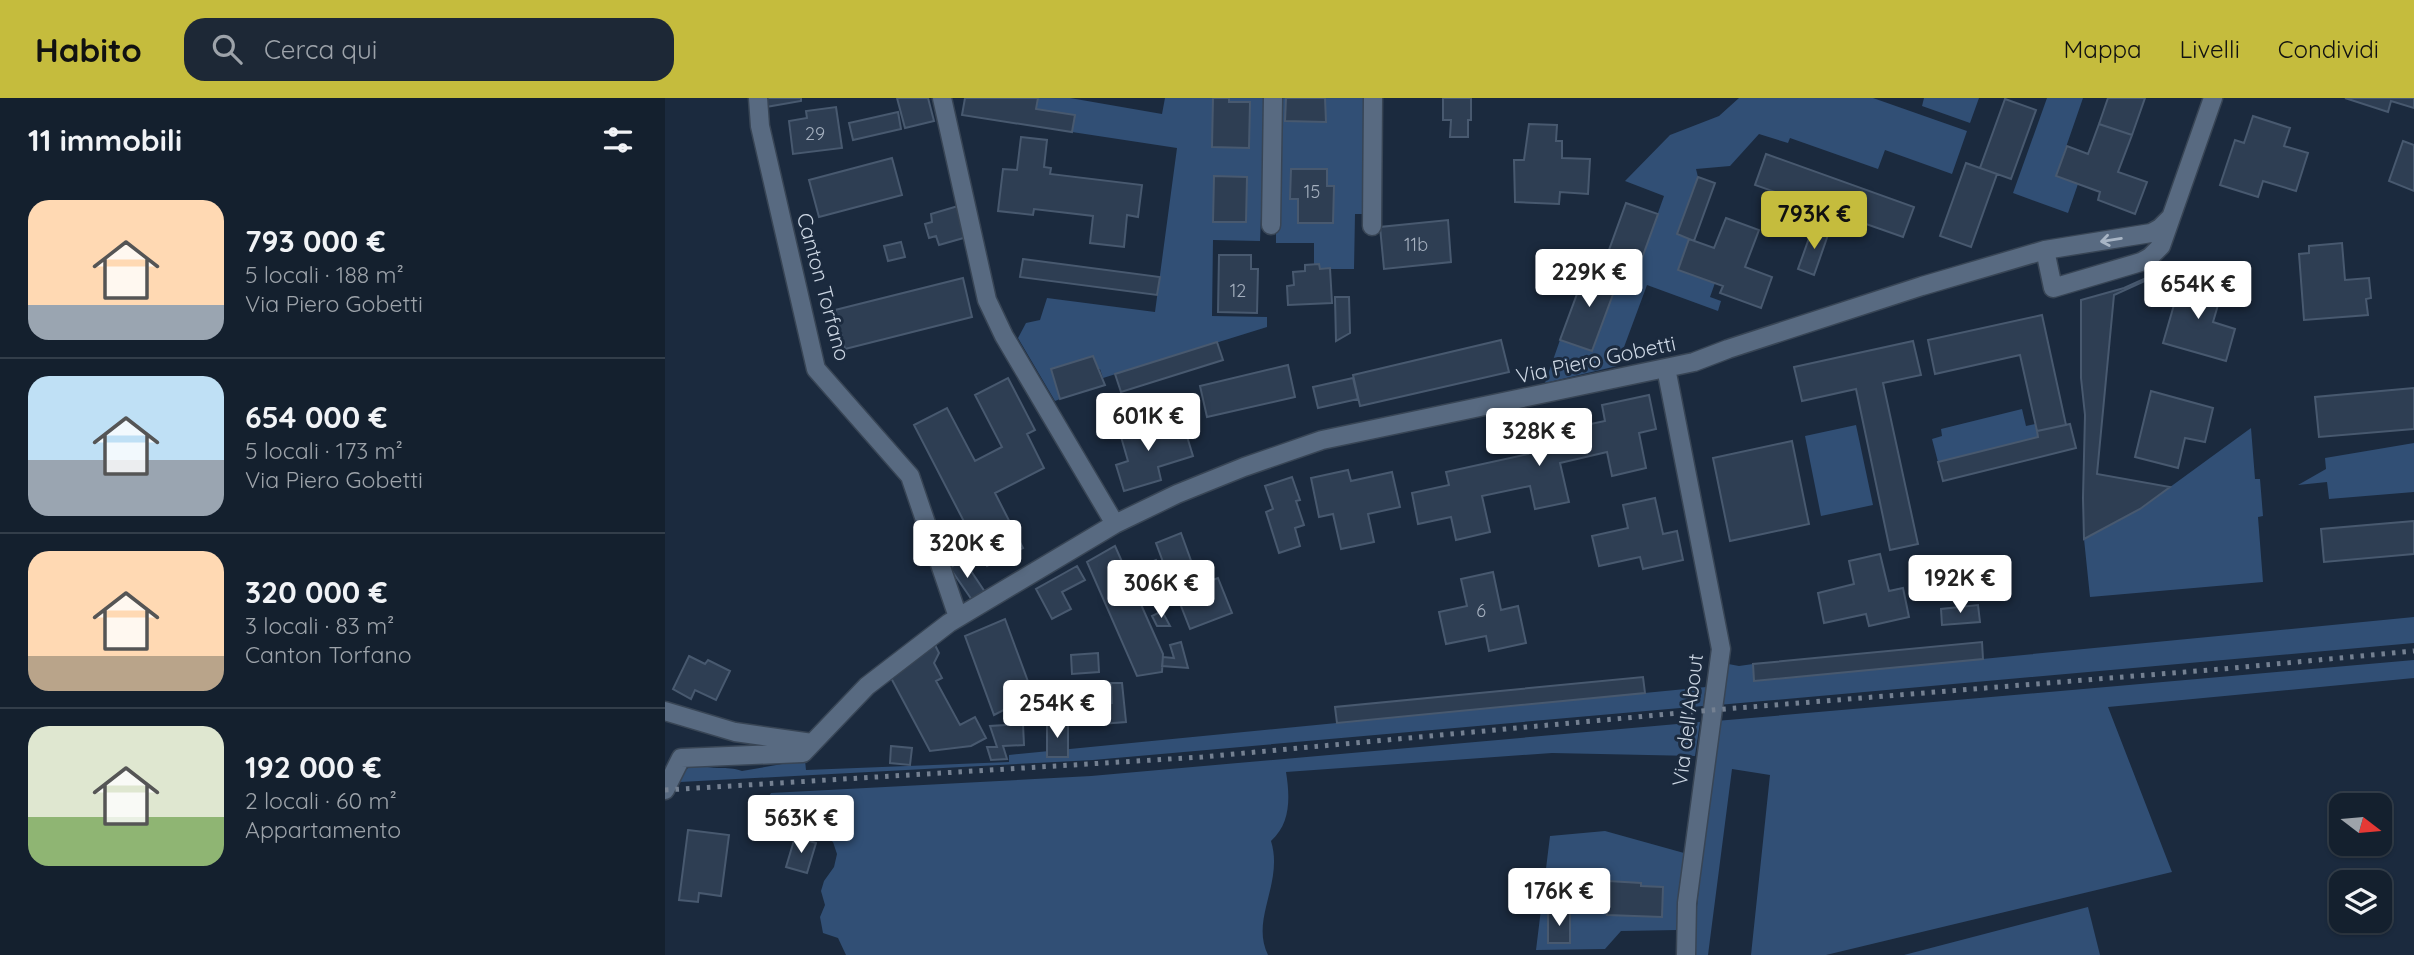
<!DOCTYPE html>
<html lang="it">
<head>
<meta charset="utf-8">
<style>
  :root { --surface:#14202e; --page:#1d2836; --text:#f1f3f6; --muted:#9da3aa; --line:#333e4a; --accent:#c5bc3d }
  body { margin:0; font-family:Quicksand,sans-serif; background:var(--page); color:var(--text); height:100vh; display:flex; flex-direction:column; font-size:26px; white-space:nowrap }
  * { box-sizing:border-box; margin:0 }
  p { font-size:23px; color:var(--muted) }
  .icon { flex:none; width:38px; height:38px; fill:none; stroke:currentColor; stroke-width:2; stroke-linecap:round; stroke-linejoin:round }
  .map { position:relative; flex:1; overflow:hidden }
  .sheet { display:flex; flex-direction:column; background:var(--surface); width:665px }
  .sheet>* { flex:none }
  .needle { width:46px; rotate:106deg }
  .fabs { position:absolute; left:1664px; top:695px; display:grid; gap:14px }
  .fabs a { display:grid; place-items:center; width:63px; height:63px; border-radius:14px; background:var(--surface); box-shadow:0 2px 5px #0004,0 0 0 2px var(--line); font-size:35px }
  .price { position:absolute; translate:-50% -60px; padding:0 16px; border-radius:7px; background:#fff; color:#222; font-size:23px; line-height:46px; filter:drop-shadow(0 2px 4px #0008) }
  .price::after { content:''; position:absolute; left:50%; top:42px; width:21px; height:16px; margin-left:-10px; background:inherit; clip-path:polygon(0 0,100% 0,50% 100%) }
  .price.active { background:var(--accent); color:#111 }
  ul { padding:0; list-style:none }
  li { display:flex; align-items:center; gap:21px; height:175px; padding:0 28px }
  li+li { border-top:2px solid var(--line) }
  li span { display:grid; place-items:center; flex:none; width:196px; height:140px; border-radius:21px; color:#555 }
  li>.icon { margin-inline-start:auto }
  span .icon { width:84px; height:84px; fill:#fffc; stroke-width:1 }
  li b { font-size:30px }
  h2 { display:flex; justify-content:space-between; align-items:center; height:84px; padding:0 28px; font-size:30px }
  header { display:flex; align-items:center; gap:42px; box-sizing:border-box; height:98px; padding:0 35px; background:var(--accent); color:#111 }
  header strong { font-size:33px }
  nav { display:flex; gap:38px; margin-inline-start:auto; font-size:24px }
  .search { width:490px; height:63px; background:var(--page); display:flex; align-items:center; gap:18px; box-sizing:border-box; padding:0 24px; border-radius:21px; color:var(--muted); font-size:26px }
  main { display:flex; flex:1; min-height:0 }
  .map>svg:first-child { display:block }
  .green { fill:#314f75 }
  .building { fill:#2e3e53; stroke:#48596f; stroke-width:2 }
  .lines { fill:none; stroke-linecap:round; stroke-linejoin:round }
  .minor-casing { stroke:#384555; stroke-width:21 }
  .minor { stroke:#586a81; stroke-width:18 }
  .rail { stroke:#748091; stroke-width:5; stroke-dasharray:3.5 7; stroke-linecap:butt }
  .oneway { stroke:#a8b5c5 }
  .labels { text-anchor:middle; stroke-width:6; stroke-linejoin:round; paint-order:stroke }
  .number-label { font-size:18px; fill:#a4afbe }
  .street-label { font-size:21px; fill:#cbd5e2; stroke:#1b2a3e }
</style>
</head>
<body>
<header>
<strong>Habito</strong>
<div class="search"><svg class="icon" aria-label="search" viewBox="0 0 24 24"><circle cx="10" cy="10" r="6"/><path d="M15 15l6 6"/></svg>Cerca qui</div>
<nav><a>Mappa</a><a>Livelli</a><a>Condividi</a></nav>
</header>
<main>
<section class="sheet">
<h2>11 immobili<svg class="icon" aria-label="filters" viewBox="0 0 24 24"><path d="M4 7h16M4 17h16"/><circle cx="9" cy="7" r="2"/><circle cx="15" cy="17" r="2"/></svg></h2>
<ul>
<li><span style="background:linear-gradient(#ffd9b3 75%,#9aa5b1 0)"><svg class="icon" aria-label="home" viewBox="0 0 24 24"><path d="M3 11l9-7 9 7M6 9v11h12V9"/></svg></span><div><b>793 000 €</b><p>5 locali · 188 m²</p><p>Via Piero Gobetti</p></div></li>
<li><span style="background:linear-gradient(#bfe0f5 60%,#9aa5b1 0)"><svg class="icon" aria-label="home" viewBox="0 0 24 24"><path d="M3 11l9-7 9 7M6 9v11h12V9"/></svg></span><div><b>654 000 €</b><p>5 locali · 173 m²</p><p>Via Piero Gobetti</p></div></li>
<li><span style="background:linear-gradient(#ffd9b3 75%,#b9a48a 0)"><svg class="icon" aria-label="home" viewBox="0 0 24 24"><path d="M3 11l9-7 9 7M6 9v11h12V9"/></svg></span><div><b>320 000 €</b><p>3 locali · 83 m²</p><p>Canton Torfano</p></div></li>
<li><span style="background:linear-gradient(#dfe7d0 65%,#8fb573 0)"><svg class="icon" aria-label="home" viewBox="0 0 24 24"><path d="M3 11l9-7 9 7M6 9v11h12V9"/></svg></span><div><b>192 000 €</b><p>2 locali · 60 m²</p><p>Appartamento</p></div></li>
</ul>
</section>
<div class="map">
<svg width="1749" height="857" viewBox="0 0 1749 857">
  <rect width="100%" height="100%" fill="#1b2a3e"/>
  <path class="green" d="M373,0H405L497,16L500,0H601L595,143L548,142L547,218L602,219V229L438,280L435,271H386L395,301L390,303L353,240L361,225L375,222L382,200L490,214L512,50L407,34L409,17L371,11Z
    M611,0H699V116H690L689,171H655L649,167V145H611Z
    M1074,0H1208L1302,33L1287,76L1220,52L1213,71L1125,40L1123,45L1094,36L1065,68L1031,71L1033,79L1012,136L1024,141L1014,172L1050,185L1045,199L1056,203L1053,213L982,187L952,268L880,285L895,242L927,253L954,180L968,185L999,98L960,83L1005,37L1054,18Z
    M1259,0H1314L1305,25L1257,8Z
    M1382,0H1418L1391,78L1413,86L1403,115L1348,95Z
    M1357,311L1361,328L1370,326L1373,339L1273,364L1267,341L1277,338L1276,331Z
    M1191,327L1208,407L1156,418L1140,338Z
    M1586,330L1590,381H1595L1598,418L1593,419L1598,484L1425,499L1419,441L1475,411Z
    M1749,345V394L1664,401L1662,384L1633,387L1661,371L1660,360Z
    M1749,519V545L1053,607L1058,565L1074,568L1088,566L1090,583Z
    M1749,562V580L1443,609L1507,774L1161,857H1086L1105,677L1067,671L1043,857H1027L1051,623Z
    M1041,589L1038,608L428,662L15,684C19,661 37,670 54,670C63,670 68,670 77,673L140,662L141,672L344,664V657Z
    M1035,624L1030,658L887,655L621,674C625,699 626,725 606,743C619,785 585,821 603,857H181L173,840L158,835L155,819L160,807L156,793L159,783L169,769L172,756L168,744L144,727L127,720L100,721L91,718L106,695L426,678Z
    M940,733L1019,755L1013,797V832L956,833L940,851L871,852L885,738Z
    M1423,809L1435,857H1239Z"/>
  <path class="building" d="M101,0H136V3L101,9Z
    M232,0H263L269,23L240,30Z
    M373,0L371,11L410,17L407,34L297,17L300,0Z
    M548,0H564V4H585L584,50L547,49Z
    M621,0H660L661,24L620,23Z
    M778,0H806V22H803V39H785L786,22H778Z
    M1443,0H1480L1467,37L1434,26Z
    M1680,0H1749V10L1726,3L1723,14Z
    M1340,1L1371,12L1346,81L1315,70Z
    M171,9L177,50L128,56L124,23L142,20L141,13Z
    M233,14L236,31L188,42L184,25Z
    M1588,18L1625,30L1619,48L1643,55L1631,93L1598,83L1593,99L1555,87L1570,42L1579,45Z
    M864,26L892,27L891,43H897V60L925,61L923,96L895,94L894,106L850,104L849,62H859Z
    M1434,26L1467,37L1453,74L1482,84L1470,116L1433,102L1435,94L1391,78L1402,48L1423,56Z
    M356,39L382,42L379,69L386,70L385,76L477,87L473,119L462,117L459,149L425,145L428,118L369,111L368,117L333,113L338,71L352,72Z
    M1738,43L1749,47V93L1724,83Z
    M1101,56L1249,109L1238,139L1090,87Z
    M227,60L237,97L154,119L144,82Z
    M1301,65L1332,76L1306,149L1275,138Z
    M626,71H662V88H669L668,125H633V101H625Z
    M549,78L582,79L581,124H548Z
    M1033,79L1050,85L1029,143L1012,136Z
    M961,105L993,116L968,185L936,174Z
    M293,108L302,139L274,147L271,138L264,140L260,126L267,124L266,116Z
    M1061,120L1094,132L1080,169L1107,179L1096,210L1055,195L1058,188L1013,172L1024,141L1049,150Z
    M783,122L786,164L719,171L715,129Z
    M1148,129L1164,134L1149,177L1133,171Z
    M236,144L240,159L223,163L219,148Z
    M1677,145L1680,182L1704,180L1706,200L1701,201L1703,217L1639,222L1634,156L1644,155V148Z
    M554,157H586V171H593L592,215L553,214Z
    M358,161L495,179L492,197L355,179Z
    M654,166L655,171L665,170L667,205L623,207L622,188L629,187L628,174L640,173V167Z
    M922,169L954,180L927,253L895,242Z
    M1517,179L1558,190L1548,224L1570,231L1561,263L1498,245Z
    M298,180L307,219L180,251L170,212Z
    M1481,180L1482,182L1449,197L1432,376L1505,389L1475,411L1419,441L1418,400L1420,317L1416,280V202L1459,190Z
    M670,199H684L685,235L671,243Z
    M1377,217L1401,327L1372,333L1355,257L1270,276L1263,242Z
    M836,242L844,274L695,308L688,277Z
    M1248,243L1256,277L1218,285L1253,446L1225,452L1191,291L1137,303L1129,269Z
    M552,244L558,262L456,294L450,276Z
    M428,258L440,287L395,301L386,271Z
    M623,267L630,299L542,319L535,288Z
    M343,280L370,332L362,336L379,370L330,395L358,450L322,468L249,327L282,310L310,363L337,349L310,297Z
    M688,280L693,301L653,310L648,289Z
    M1749,290V331L1654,339L1650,299Z
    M1486,293L1548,310L1540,344L1520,340L1513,370L1470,359Z
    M984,297L991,331L974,335L981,370L947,378L942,354L895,365L904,404L870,411L865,388L817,398L825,434L791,442L786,419L753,426L747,395L784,387L781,374L863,356L859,340L940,323L937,307Z
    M479,317L487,342L520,332L528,358L493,369L496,382L459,393L451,367L463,363L452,325Z
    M1405,326L1411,350L1278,383L1273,364L1373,339L1372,333Z
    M1127,343L1144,426L1065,443L1048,360Z
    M683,372L686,383L727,374L735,409L703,416L709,444L676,451L668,416L654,419L646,380Z
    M627,379L635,402L631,403L639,427L630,430L635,448L614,455L601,414L608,411L600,388Z
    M990,400L998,436L1012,433L1018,462L978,471L975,459L934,468L927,438L963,430L958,407Z
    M1749,423V456L1659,464L1656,431Z
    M516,435L529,471L504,480L491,445Z
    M450,448L498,556L497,574L472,578L422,464Z
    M1215,456L1224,493L1238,490L1244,519L1204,528L1201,516L1159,525L1153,495L1189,486L1184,463Z
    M298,461L320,494L307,502L285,470Z
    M491,462L499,482L484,489L476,468Z
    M412,468L420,482L397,494L406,511L387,521L371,491Z
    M828,474L836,512L853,508L861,545L824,553L821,538L781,546L774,514L802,508L796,481Z
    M553,480L567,515L525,531L511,495Z
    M1313,507L1315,524L1277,527L1276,511Z
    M497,513L505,528H492L487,518Z
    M340,521L368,597L329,617L300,538Z
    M516,544L523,570L497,568L498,559L509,560L505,547Z
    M1317,544L1318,561L1089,583L1088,566Z
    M270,547L274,555L269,565L277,580L271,583L295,627L310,619L321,640L306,648L265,653L225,578Z
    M433,555L434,574L407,576L406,557Z
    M24,558L40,566L43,562L65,573L51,602L30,592L26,601L8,591Z
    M978,579L980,595L672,625L670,609Z
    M446,585H457L461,624L422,627L421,607L447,605Z
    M382,624H403V659H382Z
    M358,626L359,647L338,648L342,661L326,662L322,649H332L325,628Z
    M226,648L247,650L245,667L225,665Z
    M23,732L64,737L56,798L34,795L33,804L14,802Z
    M130,739L151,745L142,775L121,769Z
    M943,783L976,785V788L998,789L997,819L942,817Z
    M883,814H905V845H883Z"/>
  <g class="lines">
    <g class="minor-casing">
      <path id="minor" d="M93,0L95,28L151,271L245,378L293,519
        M277,0L322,202L339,238L450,426
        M606,127L608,0
        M707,128L708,0
        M1380,152L1388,190L1476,164L1485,159L1496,148L1548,0
        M1001,270L1056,551L1022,805L1021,857
        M0,613L70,634L147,645
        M0,692L16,660L138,655L202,588L284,525L450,426L512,396L579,369L657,342L1029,264L1063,251L1257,188L1380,152L1486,135L1495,130L1506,119"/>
    </g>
    <use href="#minor" class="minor"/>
    <path class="rail" d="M0,692L537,659L1047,612L1557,571L1749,553"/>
  </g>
  <defs><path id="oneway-shaft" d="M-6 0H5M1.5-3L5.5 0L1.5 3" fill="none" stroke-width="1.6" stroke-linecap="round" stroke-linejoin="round" transform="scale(1.75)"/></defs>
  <use class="oneway" href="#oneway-shaft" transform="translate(1446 142) rotate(171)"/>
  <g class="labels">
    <g class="number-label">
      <text x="150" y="42">29</text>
      <text x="647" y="100">15</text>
      <text x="751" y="153">11b</text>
      <text x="573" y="199">12</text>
      <text x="816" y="519">6</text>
    </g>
    <g class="street-label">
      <text transform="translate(158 189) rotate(75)" y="7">Canton Torfano</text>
      <text transform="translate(931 262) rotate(-12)" y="7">Via Piero Gobetti</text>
      <text transform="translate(1023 622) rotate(-83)" y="7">Via dell'About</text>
    </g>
  </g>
</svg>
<div class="fabs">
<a><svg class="needle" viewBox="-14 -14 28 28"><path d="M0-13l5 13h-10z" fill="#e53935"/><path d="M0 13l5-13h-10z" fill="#9da3aa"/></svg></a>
<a><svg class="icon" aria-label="layers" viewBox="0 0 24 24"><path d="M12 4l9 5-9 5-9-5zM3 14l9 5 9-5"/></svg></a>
</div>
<b class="price active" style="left:1149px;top:153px">793K €</b>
<b class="price" style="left:924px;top:211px">229K €</b>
<b class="price" style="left:1533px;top:223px">654K €</b>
<b class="price" style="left:483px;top:355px">601K €</b>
<b class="price" style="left:874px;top:370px">328K €</b>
<b class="price" style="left:302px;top:482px">320K €</b>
<b class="price" style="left:1295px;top:517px">192K €</b>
<b class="price" style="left:496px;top:522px">306K €</b>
<b class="price" style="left:392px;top:642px">254K €</b>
<b class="price" style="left:136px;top:757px">563K €</b>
<b class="price" style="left:894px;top:830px">176K €</b>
</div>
</main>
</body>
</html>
